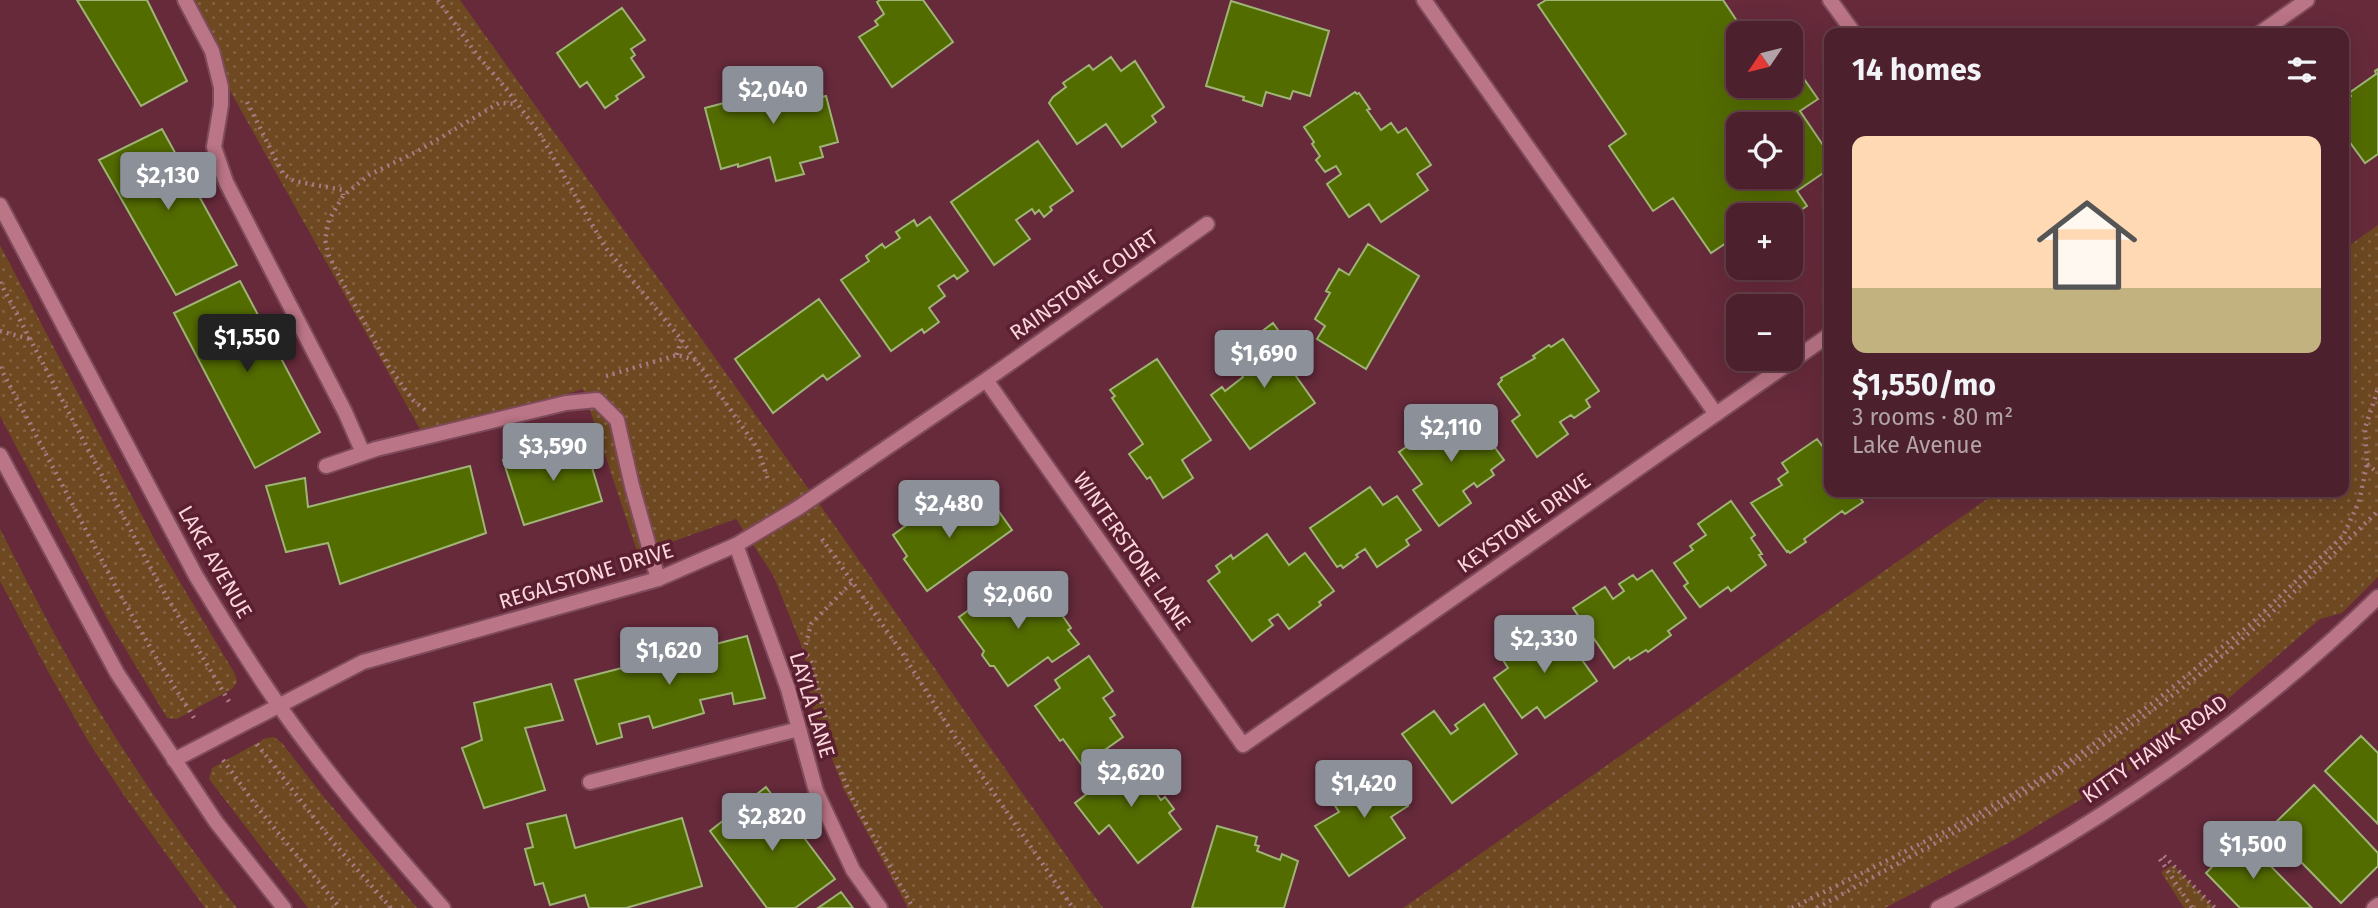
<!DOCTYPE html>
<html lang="en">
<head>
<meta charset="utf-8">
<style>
  :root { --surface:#4c202c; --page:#532834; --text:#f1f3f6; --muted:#b2a3a9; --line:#633e48; --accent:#8c9099 }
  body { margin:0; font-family:"Fira Sans",sans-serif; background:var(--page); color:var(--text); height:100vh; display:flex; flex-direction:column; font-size:26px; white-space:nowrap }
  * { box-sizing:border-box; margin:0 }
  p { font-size:23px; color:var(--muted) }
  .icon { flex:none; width:38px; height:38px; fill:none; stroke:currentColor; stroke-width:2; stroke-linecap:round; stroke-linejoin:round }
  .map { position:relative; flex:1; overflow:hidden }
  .panel { position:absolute; left:1824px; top:28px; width:525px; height:469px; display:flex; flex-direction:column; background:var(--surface); border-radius:14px; box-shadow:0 7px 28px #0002,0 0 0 2px var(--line) }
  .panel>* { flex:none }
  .needle { width:46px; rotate:235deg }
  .fabs { position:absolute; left:1726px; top:21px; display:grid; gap:14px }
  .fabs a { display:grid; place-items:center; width:77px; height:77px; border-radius:14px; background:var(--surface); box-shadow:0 7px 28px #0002,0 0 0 2px var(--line); font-size:35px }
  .price { position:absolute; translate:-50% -60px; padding:0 16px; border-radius:7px; background:var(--accent); color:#fff; font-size:23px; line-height:46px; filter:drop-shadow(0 2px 4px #0008) }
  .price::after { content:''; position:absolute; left:50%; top:42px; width:21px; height:16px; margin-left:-10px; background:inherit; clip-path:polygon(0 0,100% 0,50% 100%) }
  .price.current { background:#222; color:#fff }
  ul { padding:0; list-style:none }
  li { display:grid; align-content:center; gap:14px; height:371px; padding:0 28px }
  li+li { border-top:2px solid var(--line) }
  li span { display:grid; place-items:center; height:217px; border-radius:14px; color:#555 }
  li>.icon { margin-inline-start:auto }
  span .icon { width:126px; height:126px; fill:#fffc; stroke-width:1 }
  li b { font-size:30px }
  h2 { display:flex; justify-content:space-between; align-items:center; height:84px; padding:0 28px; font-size:30px }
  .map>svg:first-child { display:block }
  .grass { fill:url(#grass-dots) }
  .building { fill:#536c00; stroke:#9fb576; stroke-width:2; fill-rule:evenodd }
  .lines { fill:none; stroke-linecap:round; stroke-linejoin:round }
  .service-casing { stroke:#7e4b5b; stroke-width:18 }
  .minor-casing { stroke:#7e4b5b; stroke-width:18 }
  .tertiary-casing { stroke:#7e4b5b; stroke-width:18 }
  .path { stroke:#ab7a86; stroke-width:4.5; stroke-dasharray:2 5; stroke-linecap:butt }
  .service { stroke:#ba7586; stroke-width:14 }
  .minor { stroke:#ba7586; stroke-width:14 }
  .tertiary { stroke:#ba7586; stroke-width:14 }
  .labels { text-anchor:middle; stroke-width:7; stroke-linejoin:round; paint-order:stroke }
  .street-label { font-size:21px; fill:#fcd6dd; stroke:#5a1f31 }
</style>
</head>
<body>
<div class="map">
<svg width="2378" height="908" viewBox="0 0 2378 908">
  <defs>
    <pattern id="grass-dots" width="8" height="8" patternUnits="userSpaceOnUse" patternTransform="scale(1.75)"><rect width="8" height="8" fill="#6d4821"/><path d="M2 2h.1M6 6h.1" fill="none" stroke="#836241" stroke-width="1.8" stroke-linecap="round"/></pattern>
  </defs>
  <rect width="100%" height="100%" fill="#662a3b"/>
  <path class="grass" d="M179,0H460L842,536L1103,908H908L844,790L811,703L804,652L773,575L736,519L638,554L583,389L425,438Z
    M2378,225V577L2342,613L2320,619L2222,704L2133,768L2014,840L1885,908H1403L1997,492H2343V250Z
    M0,245L156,542L235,674L237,682L232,689L177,719L167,718L108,620L0,416Z
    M0,529C27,581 53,634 83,684C129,762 181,837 237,908H205L125,797L88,741L50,675L0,581Z
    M274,737L282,743L324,797L417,908H308L209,779L212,768L266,738Z
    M2173,865L2215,908H2184L2161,872Z"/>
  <path class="building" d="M77,0H147L187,81L141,106Z
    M880,0H923L953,42L892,87L859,37L878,25L875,21L884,14L877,2Z
    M1546,0H1723L1745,33H1738V86H1790V59L1818,99L1800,111L1829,154V169L1797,191L1807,206L1790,217V215H1738V235L1711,253L1673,198L1653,211L1609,146L1626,134L1538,5ZM1738,124H1790V177H1738Z
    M1231,1L1329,31L1310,96L1293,91L1290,99L1266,92L1262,106L1243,100L1244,97L1206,86Z
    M622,8L645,40L631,49L635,55L631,58L644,77L616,96L618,99L605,108L587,82L580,87L557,53Z
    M1111,57L1121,71L1135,61L1164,107L1152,116L1156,122L1122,147L1106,124L1077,144L1049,103L1053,97L1066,87L1063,83L1089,65L1093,70Z
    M801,68L809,100L826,96L838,142L820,147L823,157L800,163L804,174L776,181L770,157L738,167V164L721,169L705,108L758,94L755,80Z
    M2378,69V154L2365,163L2343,133V102L2351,96L2349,93L2376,74L2375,71Z
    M1355,92L1357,94L1359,93L1370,109L1367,110L1381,130L1391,123L1398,133L1406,128L1431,165L1417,174L1428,190L1381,222L1369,204L1349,217L1327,184L1341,174L1336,166L1325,172L1316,160L1320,156L1312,144L1314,142L1304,127Z
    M162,129L237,265L176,295L99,160Z
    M1038,141L1073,191L1050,207L1052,210L1044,217L1039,210L1035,214L1032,209L1016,220L1030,239L994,265L951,202Z
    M930,217L968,271L957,279L954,275L938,286L945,296L929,308L939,322L924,333L922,329L891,351L841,280L869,261L866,256L882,244L885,248L900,238L896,232L914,220L917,226Z
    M1368,244L1419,276L1366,369L1317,339L1325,326L1315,319L1330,293L1326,291L1339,269L1349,275Z
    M240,281L320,432L255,468L174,313Z
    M819,299L860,356L827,380L823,375L773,413L735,359Z
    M1273,323L1296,355L1286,362L1315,403L1250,449L1211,395L1222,387L1225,391L1243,377L1235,367L1253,355L1245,344Z
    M1563,339L1599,391L1586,400L1590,407L1574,418L1571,415L1560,422L1568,434L1537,457L1512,421L1520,415L1498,384L1502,380L1501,378L1535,358L1533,356L1549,345L1551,347Z
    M1157,359L1211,440L1182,460L1193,478L1163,498L1150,477L1147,479L1129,454L1143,444L1112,398L1115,396L1110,390Z
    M1465,407L1504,460L1491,470L1494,475L1477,487L1474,483L1463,491L1471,503L1439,526L1413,490L1422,484L1399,452Z
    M1817,439L1829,455V492H1856L1863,502L1845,514L1842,511L1804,539L1806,542L1790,553L1788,551L1787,552L1751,503L1782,485L1778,479L1788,472L1782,463Z
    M585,444L602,501L524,525L503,460Z
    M470,466L486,533L340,584L328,543L286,552L266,486L305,478L308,507Z
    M1370,487L1383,505L1397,496L1421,530L1406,540L1409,545L1377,567L1365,549L1356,555L1358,557L1343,568L1341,565L1337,567L1310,528Z
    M990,499L1012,530L927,591L904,559L907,556L893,535L939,501L952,519L961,520Z
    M1731,501L1755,535L1751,538L1762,554L1759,555L1766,565L1731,591L1728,587L1700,607L1684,586L1688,583L1674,563L1693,550L1690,546L1706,535L1698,524Z
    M1267,534L1289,565L1305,553L1334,591L1319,602L1321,605L1289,629L1278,614L1269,620L1273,625L1252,641L1208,581L1220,572L1216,566L1231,555L1233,559Z
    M1652,570L1686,618L1668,631L1671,635L1648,652L1646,650L1630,660L1629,657L1614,668L1573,608L1605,587L1613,599L1624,591L1619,584L1633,575L1637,580Z
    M1022,573L1029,584L1021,590L1035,609L1050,598L1071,628L1068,630L1079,644L1052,662L1048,657L1008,686L994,666H990L982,655L984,651L959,617Z
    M1558,626L1597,681L1545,718L1537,707L1522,718L1494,678L1508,668L1503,660L1534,638L1536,642Z
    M747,636L765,698L734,704L732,693L700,700L704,713L653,728L649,716L619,724L622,737L597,744L575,680Z
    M1089,656L1113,691L1103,698L1115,715L1110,718L1123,737L1095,757L1097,759L1084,768L1063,739L1060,741L1035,706L1060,688L1055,680Z
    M551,684L563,720L525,728L545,790L484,808L462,748L482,740L474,703Z
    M1484,704L1517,754L1452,803L1402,734L1434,711L1451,734L1458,729L1455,725Z
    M2361,736L2378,753V824L2325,771Z
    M1137,755L1161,787L1155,792L1161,800L1165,797L1174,809L1169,813L1181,829L1138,863L1109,825L1099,834L1075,803Z
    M1380,765L1408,806L1391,817L1405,838L1349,876L1315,826L1339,812L1330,798L1361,774L1363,777Z
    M2314,785L2378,853V866L2341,903L2269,829Z
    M766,787L835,879L795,908H767L710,831Z
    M566,815L575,848L682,818L702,886L626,908H589L585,895L550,905L543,883L535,885L525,849L533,847L527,824Z
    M1217,826L1257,837L1255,845L1259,846L1257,851L1280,860L1282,854L1298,861L1284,908H1192Z
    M2242,837L2312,908H2240L2206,873Z
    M841,892L853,908H818Z"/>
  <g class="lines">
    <g class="service-casing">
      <path id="service" d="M185,0L212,51L221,87V105L214,147L226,182L345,412L363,453
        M1424,0L1716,414
        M1830,0L1854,33
        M326,466L376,449L566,403L597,400L617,420L632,486L658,579
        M736,545L788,689L816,791L853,870L880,908
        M590,782L799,729
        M2374,908L2378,905"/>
    </g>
    <g class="minor-casing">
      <path id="minor" d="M2260,33L2307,0
        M986,380L1243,745L1829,335
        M174,760L363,662L658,579L736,545L798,508L986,380L1207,224"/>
    </g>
    <g class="tertiary-casing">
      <path id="tertiary" d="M0,205L196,576C223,620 250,665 280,707C330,778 386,843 443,908
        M0,455L117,673L216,822L284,908
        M1938,908C2094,829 2253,719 2378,597"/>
    </g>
    <path class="path" d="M438,0L477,55L503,85L538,131L605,247L681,339L758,449L769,483
      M247,102L283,174L294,181L343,190V195
      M0,282L157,580L231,705
      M0,331L30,339
      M677,355L681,339
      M0,367L117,589L158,661L196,721
      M606,376L677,355L696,360
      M425,410L413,400L389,367L340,278L329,256L325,240L329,220L343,196L369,175L418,151L499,103L517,104
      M2367,464L2378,473
      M822,539L901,651L953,734L1073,908
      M827,724L812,663L804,652L811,624L852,582
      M257,744L332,841L391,908
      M223,760L257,807L340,908
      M838,766L853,800L913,908
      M2164,856L2215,908
      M2160,859L2192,908
      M1792,908L1952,828L2056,770L2154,702L2252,623L2343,536L2359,502L2367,464L2365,428L2378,389
      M1817,908C1937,841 2062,779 2173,695C2247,640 2312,575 2378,511"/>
    <use href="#service" class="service"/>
    <use href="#minor" class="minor"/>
    <use href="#tertiary" class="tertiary"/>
  </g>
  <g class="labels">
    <g class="street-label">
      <text transform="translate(1084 285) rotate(-35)" y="7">RAINSTONE COURT</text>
      <text transform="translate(1524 523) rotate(-35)" y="7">KEYSTONE DRIVE</text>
      <text transform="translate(1132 551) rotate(55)" y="7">WINTERSTONE LANE</text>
      <text transform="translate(215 562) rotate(60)" y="7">LAKE AVENUE</text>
      <text transform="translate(586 576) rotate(-17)" y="7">REGALSTONE DRIVE</text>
      <text transform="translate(812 705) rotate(73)" y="7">LAYLA LANE</text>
      <text transform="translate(2155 749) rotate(-35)" y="7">KITTY HAWK ROAD</text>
    </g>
  </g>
</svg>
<div class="fabs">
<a><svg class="needle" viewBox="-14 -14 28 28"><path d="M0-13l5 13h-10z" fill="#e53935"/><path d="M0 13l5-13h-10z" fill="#b2a3a9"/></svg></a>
<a><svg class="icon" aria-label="locate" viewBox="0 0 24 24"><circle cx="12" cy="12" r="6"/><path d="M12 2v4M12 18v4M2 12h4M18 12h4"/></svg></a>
<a>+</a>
<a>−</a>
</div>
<b class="price" style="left:773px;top:126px">$2,040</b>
<b class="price" style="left:168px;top:212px">$2,130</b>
<b class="price current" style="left:247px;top:374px">$1,550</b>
<b class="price" style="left:1264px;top:390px">$1,690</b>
<b class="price" style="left:1451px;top:464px">$2,110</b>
<b class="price" style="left:553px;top:483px">$3,590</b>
<b class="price" style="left:949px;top:540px">$2,480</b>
<b class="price" style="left:1018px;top:631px">$2,060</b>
<b class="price" style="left:1544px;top:675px">$2,330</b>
<b class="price" style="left:669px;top:687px">$1,620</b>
<b class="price" style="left:1131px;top:809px">$2,620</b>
<b class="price" style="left:1364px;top:820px">$1,420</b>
<b class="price" style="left:772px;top:853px">$2,820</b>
<b class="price" style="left:2253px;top:881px">$1,500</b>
<section class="panel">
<h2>14 homes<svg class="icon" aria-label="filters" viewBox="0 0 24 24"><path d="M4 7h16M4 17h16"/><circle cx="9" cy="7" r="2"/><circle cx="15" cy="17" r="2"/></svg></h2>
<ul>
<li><span style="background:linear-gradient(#ffd9b3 70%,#c2b280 0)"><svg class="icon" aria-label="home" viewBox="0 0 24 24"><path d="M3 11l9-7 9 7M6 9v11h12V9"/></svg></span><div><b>$1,550/mo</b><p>3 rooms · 80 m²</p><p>Lake Avenue</p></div></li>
</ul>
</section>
</div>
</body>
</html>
